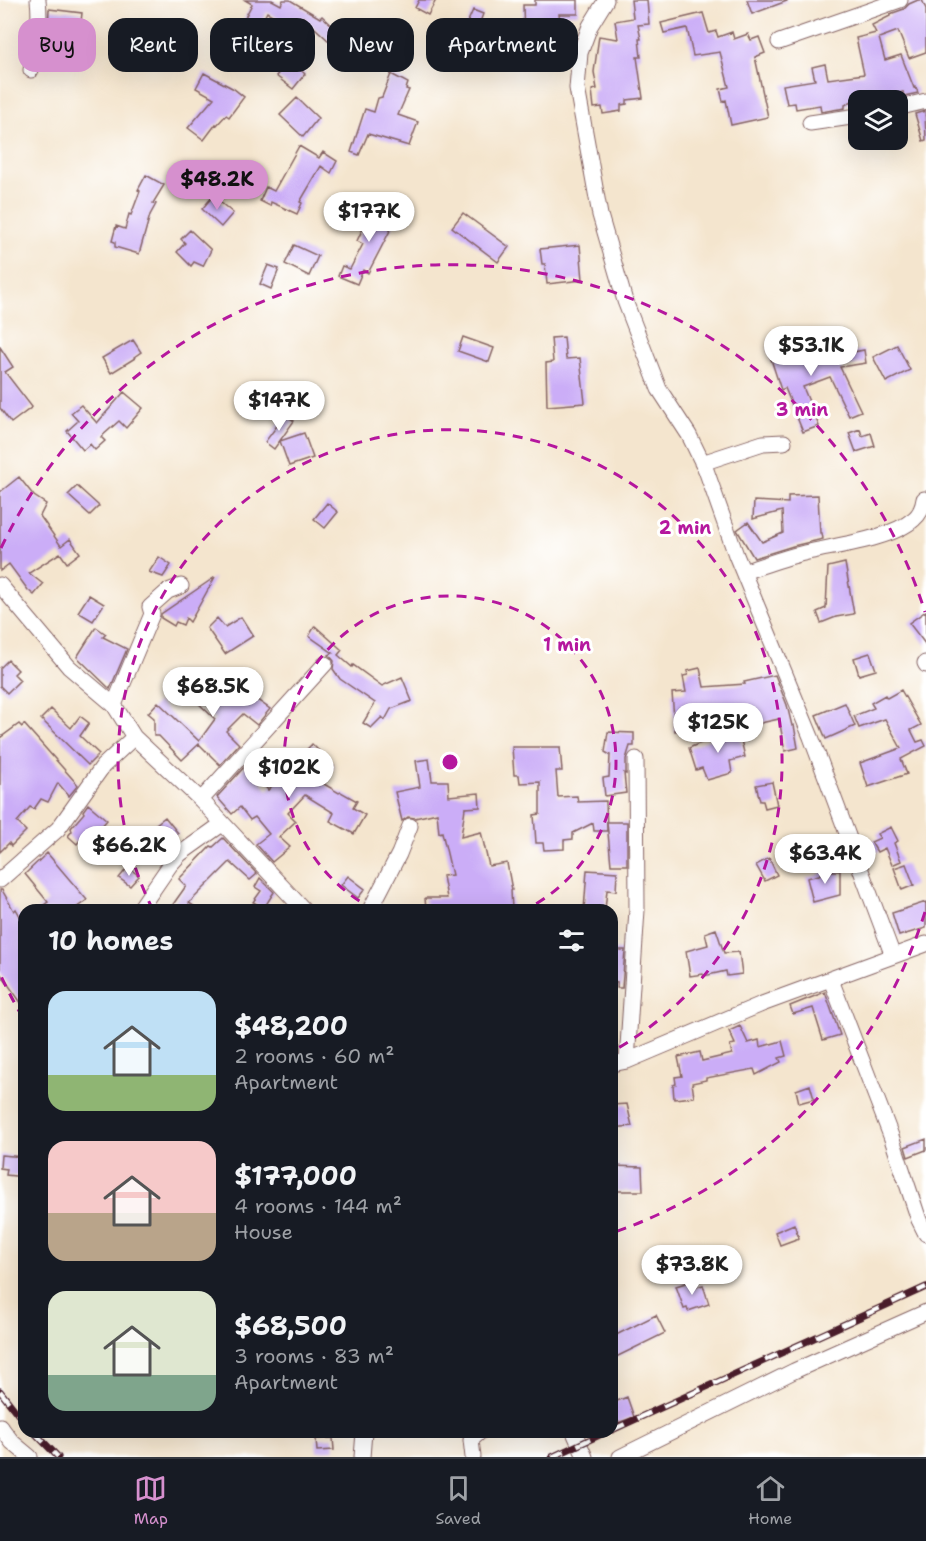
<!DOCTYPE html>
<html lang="en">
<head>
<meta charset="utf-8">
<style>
  :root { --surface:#171b24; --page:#20242c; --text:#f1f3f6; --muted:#9ea1a6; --line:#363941; --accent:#d690ce }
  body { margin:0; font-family:"Shantell Sans",sans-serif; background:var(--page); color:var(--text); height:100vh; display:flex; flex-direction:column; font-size:22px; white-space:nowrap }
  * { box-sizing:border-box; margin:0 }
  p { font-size:20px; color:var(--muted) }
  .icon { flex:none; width:33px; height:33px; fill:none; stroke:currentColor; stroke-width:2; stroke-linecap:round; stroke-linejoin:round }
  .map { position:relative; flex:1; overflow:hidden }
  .panel { position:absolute; left:18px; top:904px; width:600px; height:534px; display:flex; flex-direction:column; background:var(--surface); border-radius:18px; box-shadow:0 6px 24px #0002 }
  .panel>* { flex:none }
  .banner { position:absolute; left:18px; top:18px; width:600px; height:54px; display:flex; gap:12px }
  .buttons { position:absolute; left:848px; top:90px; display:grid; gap:12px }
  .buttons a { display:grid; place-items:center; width:60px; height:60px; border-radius:12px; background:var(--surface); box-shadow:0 6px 24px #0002; font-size:30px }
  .price { position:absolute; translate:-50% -51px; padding:0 14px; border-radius:21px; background:#fff; color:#222; font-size:20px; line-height:39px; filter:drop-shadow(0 2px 3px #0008) }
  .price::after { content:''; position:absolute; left:50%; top:36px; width:18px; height:14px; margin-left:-9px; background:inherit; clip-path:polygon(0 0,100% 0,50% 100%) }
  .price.selected { background:var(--accent); color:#111 }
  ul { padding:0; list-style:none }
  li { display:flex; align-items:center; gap:18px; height:150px; padding:0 30px }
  li span { display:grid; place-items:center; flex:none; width:168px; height:120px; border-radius:18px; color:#555 }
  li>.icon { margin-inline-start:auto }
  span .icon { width:72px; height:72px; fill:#fffc; stroke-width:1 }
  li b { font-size:26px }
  h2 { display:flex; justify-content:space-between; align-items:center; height:72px; padding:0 30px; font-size:26px }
  .chip { padding:0 21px; border-radius:18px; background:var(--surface); box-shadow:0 6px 24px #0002; font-size:21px; line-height:54px }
  .chip.selected { background:var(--accent); color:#111 }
  .tab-bar { display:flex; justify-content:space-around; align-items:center; height:84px; border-top:2px solid var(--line); background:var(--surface); font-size:16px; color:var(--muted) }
  .tab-bar a { display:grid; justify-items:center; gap:3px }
  .tab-bar .selected { color:var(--accent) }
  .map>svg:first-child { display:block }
  .building { fill:#cbadf7 }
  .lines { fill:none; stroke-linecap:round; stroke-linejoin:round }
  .minor-casing { stroke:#866464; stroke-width:17 }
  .minor { stroke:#fff; stroke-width:15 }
  .rail-casing { stroke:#4a1f2b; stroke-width:7 }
  .rail { stroke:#fff; stroke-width:4.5; stroke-dasharray:14; stroke-linecap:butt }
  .ring { fill:none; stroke:#b5179e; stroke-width:3; stroke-dasharray:10 8 }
  .centre { fill:#b5179e; stroke:#fff; stroke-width:3 }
  .ring-label { font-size:18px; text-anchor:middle; font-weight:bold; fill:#b5179e; stroke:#fff; stroke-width:6; stroke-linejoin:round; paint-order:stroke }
</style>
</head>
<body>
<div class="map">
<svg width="926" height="1457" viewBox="0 0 926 1457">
  <rect width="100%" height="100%" fill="#fff"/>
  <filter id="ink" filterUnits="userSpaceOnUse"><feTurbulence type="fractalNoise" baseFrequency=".0167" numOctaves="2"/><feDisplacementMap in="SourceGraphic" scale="12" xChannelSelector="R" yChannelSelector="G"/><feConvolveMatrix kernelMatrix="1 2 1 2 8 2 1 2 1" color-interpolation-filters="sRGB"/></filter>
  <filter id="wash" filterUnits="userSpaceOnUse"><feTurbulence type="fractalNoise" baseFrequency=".008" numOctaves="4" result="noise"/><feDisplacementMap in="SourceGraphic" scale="24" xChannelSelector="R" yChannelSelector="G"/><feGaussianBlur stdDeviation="1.35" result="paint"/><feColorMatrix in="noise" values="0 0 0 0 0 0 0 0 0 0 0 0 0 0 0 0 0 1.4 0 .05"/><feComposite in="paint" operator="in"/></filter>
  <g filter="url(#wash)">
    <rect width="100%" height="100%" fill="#f4e5ce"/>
    <g id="blocks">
      <path class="building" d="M245,0H272L281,5L283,0H290L320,18L322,16L339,32L330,42L303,17L296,29L267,12L257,31L253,29L245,43L231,35L236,25L240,27L252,4Z
        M419,0H436L428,15L415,8Z
        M535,0H578V14H559L560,21H552L554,50L533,52L531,37L524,38L523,5H535Z
        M631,0H647L649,24L638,25L641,39H639L641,57H637L643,98L627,100V104L621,105V111L603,114L602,107L594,108L592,90L597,89L594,72L599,36L618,39L615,21L633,18Z
        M747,0H787V1L752,14Z
        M918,0H922L926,9V52L909,58L898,31L879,38L885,60L901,55L914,88L916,87L918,93L904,96L903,92L891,95V92L871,96L870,91L845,105V108L821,112L820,105L796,109L795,103L787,104L783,85L815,80L812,67L825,64L828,79L864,74L856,38L876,33L872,25L890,16V14L904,9L909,4Z
        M49,9L82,13L77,58L57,56L59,33L48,31Z
        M473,10L483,14L476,33L465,28Z
        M703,13L709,33L716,31L718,37L732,32L734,39L748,34L751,40L759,37L765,53L755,57L768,117L731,125L726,100L723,101L720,89L729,87L720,52L693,56L687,28L664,33L661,23Z
        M290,59L305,74L293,89L276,76Z
        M204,73L234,89L244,97L229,117L226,115L217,125L216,124L204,140L188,128L214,98L196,88Z
        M391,74L408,83L406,89L409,90L398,115L418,122L409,146L368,134L359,155L351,152L365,109L374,112L378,98L382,97Z
        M297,98L318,118L303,137L280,115Z
        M925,111L926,140L923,141L915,114Z
        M299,146L319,158L323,152L337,161L331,173L321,166L300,202L302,203L297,214L271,202L270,206L260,201L266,187L274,191Z
        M146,175L164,185L153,203L156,204L150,215L139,254L115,247V242L112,241L116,226L125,229L129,214L131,215L140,191L138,190Z
        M213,196L233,213L221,227L202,209Z
        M368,204L396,219L368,273L363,270L357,284L338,276L342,266L350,269L363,244L357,241L368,217L363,214Z
        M463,213L509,247L498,262L452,227Z
        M190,230L211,250L203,266L194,262L191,266L177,252L185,243L181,239Z
        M294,245L318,256L309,276L285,264Z
        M580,245L583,280L547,284L545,264H542L540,249Z
        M268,265L279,269L271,289L260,284Z
        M789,336L790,339L795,338L801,364L818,359L864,350L866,363L840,367L861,411L849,416L830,377L803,387L819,426L803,432L785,388L781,390L767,347L771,346L769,340Z
        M463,337L494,348L489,362L458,351Z
        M564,337L566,359L580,358L585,403L547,406L546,363L553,362L551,338Z
        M133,340L141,352L134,357L135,358L111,373L102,358Z
        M897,345L910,370L886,382L873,357Z
        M0,347L13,367L5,372L32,407L11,423L0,408Z
        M124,392L143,408L126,428L119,421L101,437L105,441L95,450L90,444L83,450L67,431L78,421L71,413L81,405L97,423Z
        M285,415L294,421L274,449L265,442Z
        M860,429L862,436L871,433L875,446L856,452L849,433Z
        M304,433L313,458L289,466L280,441Z
        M19,477L34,496L46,504L40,516L61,546L70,539L80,553L67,563L60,553L29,573L43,584L34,595L28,590L9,564L0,571V492Z
        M77,486L99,506L90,515L68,495Z
        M818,495L820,533H822L823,539L793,546L754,558L737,530L748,522L762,542L783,533L782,511L753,519L754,501L788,503V496Z
        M327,503L338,512L325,528L314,519Z
        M159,557L171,565L163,577L149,572Z
        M845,563L854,614L836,617L821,623L817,612L826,608L828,567Z
        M215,577L190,622L186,618L183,625L176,622L174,626L161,618V614Z
        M89,595L104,604L93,621L78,612Z
        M926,611V645L909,623Z
        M241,617L253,636L225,654L207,628L217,618L225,627Z
        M315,626L342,650L338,655L352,667L353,665L382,686L402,677L412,701L391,709L385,720L382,717L371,728L363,723L375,703L340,679L333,669L334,661L329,655L333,653L309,636Z
        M96,627L106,634L103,637L127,649L110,689L77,657Z
        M870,653L876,670L859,675L854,658Z
        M8,660L18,670L14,674L20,680L7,693L0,686V668Z
        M700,668L704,687L745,684L744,682L775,675L787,705L792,726L794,725L798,748L785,751L779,719L751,725L675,731L672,693L686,692L683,676L688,675L687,671Z
        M228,671L240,684L247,676L261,693L256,699L270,709L257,725L243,714L226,731L239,744L220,765L199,744L182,760L159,736H154V718L148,713L158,702L199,741L215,719L196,701Z
        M901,690L921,725L911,730L917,742L923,740L926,746L901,759L907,774L868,787L860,763L901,748L885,719L859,728L854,716L874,708L871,703L885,695L887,698Z
        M845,703L855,726L826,739L816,715Z
        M51,709L71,728L80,716L89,723L80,736L99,754L88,765L41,719Z
        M19,724L22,727L24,724L78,785L69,796L58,783L48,802L41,799L34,809L30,807L17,822L26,831L11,846L9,843L0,852V738Z
        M738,727L745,757L730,761L732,773L707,780L702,768L696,770L689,748Z
        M608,732L634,733V746H630L626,759V774L624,773L626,793L605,796L603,778L609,777L610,755L605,752Z
        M312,744L334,766L319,781L339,793L341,792L357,801L353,808L365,815L354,834L330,821L334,813L305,795L288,813L296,821L279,837L290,847L272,862L256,844L269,834L255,817L250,820L240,807L232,814L217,797L247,764L268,790Z
        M512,747H560L562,771H556L558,797L577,796L578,802L606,801L607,831H594L593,823L573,833V839L564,840V849L544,850L543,843H536L534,815L540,814V782L520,783L519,775H514Z
        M429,759L432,781H448L449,796L479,793L480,807L465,808L461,837L481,832L489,866L507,863L512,890H511L512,910H426L425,898H447L443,876L452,875L442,832L439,833L437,813L415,818L408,817L402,821L395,792L420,787L416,761Z
        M772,782L777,805L765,808L763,801H760L756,785Z
        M88,804L107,820L95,834L90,829L77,844L68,836L72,831L71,828L84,813L83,811Z
        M165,817L178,833L158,848L146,832Z
        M607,822H627V865H611Z
        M891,827L898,841L894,843L901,861L892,865L885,848L877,852L871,842L880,838L877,834Z
        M223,838L257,874L250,880L230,862L189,903L200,910H169L186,886L179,879L211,846L213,847Z
        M47,853L87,900L73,910H37L48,902L25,874Z
        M769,858L777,875L765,881L756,865Z
        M906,864L914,885L902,890L894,868Z
        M128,867L139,876L130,886L119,878Z
        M587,870L617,872L616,891L607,890L605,910H584Z
        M823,871H840V895L813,902L807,878L819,875Z
        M348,876L365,889L358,898L341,885Z
        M260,878L274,892L264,908L253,902L261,891L255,887Z
        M0,890H2L14,911L16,909L24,923V1007L0,973Z
        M926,902V928L899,936L892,913Z
        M716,929L724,953L739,952L742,974L727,976L726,971L704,976L703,974L690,976L686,951L708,945L705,933Z
        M612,950H625L622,988H617V982L612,983Z
        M825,992L840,1035L823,1040L813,1008L793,1014L790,1006Z
        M740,1026L748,1043L759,1040L760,1047L782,1041L786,1056L779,1058L781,1062L756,1075L754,1069L706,1078V1080L692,1083L694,1097L674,1099L673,1085L676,1084L675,1077L682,1076L678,1057L700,1052L702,1061L732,1054L730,1045L735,1044L729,1031Z
        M810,1085L814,1099L799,1103L796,1090Z
        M627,1104L632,1126L612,1128V1105Z
        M926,1139V1150L908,1157L905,1147Z
        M1,1155L24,1157V1177L6,1175L7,1169L0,1168Z
        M612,1166L642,1167L643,1191H612Z
        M794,1224L799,1238L780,1245L775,1232Z
        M692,1281L694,1288L703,1285L709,1304L688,1311L687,1308L684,1309L676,1286Z
        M656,1315L665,1333L612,1359V1337Z
        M627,1397L634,1417L612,1425V1403Z
        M333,1438L334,1450L317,1451L316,1439Z"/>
    </g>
  </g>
  <g filter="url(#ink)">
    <use href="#blocks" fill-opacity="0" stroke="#866464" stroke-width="1.5"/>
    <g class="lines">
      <g class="minor-casing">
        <path id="minor" d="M606,0L590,26L580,53L577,88L600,215L625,301L659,389L689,435L706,470L736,555L811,737L893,956
          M779,42L900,0
          M31,70C36,47 41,24 38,0
          M897,108L926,101
          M810,123L858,116
          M702,463L763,443L784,442
          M743,572C761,566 778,560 796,555C828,546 889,541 914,519C920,514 923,506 924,499
          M0,585L69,667L114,705L134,737L201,800L304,910
          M925,663L926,665
          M114,705L152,614L150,607L168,591L181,586
          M201,800L325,664
          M0,880L58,829L103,766L134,737
          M139,910L170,865L180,854L222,824
          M370,910L399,854L410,826
          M831,980L891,1136L919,1220L926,1234
          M627,1061L637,910L636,759
          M612,1064L627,1061L762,1004L926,944
          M0,1426L12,1442L30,1457
          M574,1432L585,1457
          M362,1457L364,1432
          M473,1457L471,1440L480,1432
          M620,1457L794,1371L926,1312"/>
      </g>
      <use href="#minor" class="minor"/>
      <g class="rail-casing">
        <path id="rail" d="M0,1391L24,1422
          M612,1430L926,1287
          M34,1432L58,1457
          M552,1457L606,1432"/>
      </g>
      <use href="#rail" class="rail"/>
    </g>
  </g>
  <g class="ring">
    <path d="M375 910A166 166 0 1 1 525 910"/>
    <path d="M153 910A332 332 0 1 1 613 1051"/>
    <path d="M925 912A498 498 0 0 1 612 1233M23 1018A498 498 0 0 1 1 976M1 548A498 498 0 0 1 925 612"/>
  </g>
  <circle cx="450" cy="762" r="9" class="centre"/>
  <g class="ring-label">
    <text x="802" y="416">3 min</text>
    <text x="685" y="534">2 min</text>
    <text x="567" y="651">1 min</text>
  </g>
</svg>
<div class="buttons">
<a><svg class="icon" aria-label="layers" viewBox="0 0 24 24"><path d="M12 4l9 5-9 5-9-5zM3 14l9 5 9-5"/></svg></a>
</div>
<b class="price selected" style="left:217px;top:211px">$48.2K</b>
<b class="price" style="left:369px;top:243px">$177K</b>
<b class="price" style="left:811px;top:377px">$53.1K</b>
<b class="price" style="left:279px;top:432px">$147K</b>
<b class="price" style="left:213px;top:718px">$68.5K</b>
<b class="price" style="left:718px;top:754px">$125K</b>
<b class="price" style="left:289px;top:799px">$102K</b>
<b class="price" style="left:129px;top:877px">$66.2K</b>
<b class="price" style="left:825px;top:885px">$63.4K</b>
<b class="price" style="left:692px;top:1296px">$73.8K</b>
<div class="banner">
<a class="chip selected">Buy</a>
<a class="chip">Rent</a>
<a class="chip">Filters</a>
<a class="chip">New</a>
<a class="chip">Apartment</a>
</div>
<section class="panel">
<h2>10 homes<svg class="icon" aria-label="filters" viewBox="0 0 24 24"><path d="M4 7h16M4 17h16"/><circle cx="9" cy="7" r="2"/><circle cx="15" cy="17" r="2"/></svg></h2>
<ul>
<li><span style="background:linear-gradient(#bfe0f5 70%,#8fb573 0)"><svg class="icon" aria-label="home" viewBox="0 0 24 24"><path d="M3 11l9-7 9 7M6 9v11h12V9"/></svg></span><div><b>$48,200</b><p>2 rooms · 60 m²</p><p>Apartment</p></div></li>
<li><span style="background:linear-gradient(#f6c9c9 60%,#b9a48a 0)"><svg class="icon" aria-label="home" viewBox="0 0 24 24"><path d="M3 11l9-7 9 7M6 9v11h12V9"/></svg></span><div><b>$177,000</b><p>4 rooms · 144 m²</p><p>House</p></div></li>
<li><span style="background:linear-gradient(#dfe7d0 70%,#7fa58c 0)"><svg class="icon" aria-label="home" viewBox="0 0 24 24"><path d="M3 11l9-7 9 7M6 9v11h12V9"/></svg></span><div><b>$68,500</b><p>3 rooms · 83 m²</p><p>Apartment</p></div></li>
</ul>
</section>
</div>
<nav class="tab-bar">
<a class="selected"><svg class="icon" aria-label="map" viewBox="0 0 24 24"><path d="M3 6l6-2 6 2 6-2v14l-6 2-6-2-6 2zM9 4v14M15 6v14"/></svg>Map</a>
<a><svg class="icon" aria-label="saved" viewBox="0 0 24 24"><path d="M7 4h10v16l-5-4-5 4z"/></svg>Saved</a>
<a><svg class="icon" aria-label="home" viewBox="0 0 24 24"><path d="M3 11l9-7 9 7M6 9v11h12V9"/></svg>Home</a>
</nav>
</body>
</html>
